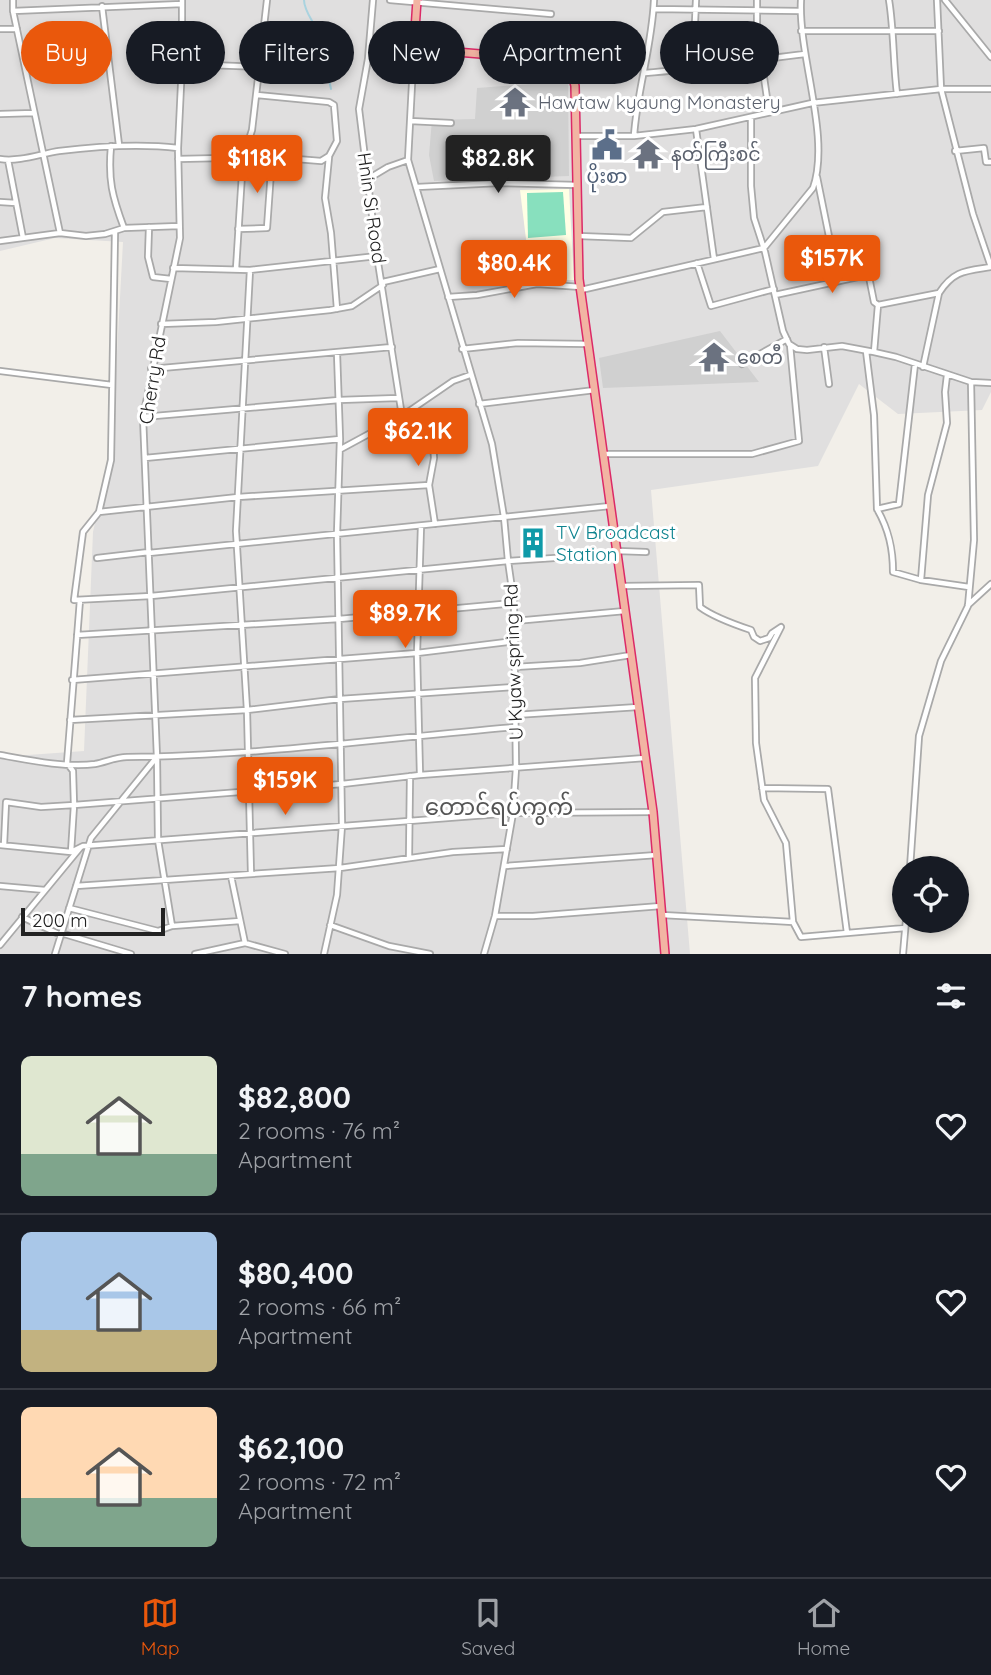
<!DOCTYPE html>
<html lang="en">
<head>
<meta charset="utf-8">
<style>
  :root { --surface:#171b24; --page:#20242c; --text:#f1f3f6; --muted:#9ea1a6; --line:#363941; --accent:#ea580c }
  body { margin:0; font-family:Quicksand,"Noto Sans Myanmar",sans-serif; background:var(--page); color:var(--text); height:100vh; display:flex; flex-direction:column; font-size:26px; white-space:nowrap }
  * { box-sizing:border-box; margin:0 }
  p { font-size:23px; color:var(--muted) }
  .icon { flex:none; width:38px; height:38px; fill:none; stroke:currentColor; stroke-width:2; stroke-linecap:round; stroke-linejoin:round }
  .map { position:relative; height:954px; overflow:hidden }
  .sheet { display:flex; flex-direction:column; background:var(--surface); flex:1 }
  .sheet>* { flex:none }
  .top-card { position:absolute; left:21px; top:21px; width:950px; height:63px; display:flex; gap:14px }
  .fabs { position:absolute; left:892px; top:856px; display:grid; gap:14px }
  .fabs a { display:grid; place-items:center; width:77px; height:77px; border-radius:50%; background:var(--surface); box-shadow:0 4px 10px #0003; font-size:35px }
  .scale { position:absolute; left:21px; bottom:18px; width:144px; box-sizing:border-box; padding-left:7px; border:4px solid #222; border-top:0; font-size:19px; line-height:24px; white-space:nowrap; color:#222; -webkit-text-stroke:5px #fff; paint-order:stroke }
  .price { position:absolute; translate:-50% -60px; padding:0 16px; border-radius:7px; background:var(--accent); color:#fff; font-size:23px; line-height:46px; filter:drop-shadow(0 2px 4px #0008) }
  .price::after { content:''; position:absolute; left:50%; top:42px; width:21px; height:16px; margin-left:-10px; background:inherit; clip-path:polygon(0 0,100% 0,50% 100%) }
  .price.active { background:#222; color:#fff }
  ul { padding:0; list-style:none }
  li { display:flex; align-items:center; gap:21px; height:175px; padding:0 21px }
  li+li { border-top:2px solid var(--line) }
  li span { display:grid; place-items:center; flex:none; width:196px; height:140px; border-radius:10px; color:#555 }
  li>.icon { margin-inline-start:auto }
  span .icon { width:84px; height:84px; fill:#fffc; stroke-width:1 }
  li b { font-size:30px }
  h2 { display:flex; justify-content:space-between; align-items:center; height:84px; padding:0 21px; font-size:30px }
  .tag { padding:0 24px; border-radius:32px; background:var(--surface); box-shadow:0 4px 10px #0003; font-size:24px; line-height:63px }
  .tag.active { background:var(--accent); color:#fff }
  .tabs { display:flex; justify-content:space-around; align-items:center; height:98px; border-top:2px solid var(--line); background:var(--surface); font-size:19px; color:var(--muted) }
  .tabs a { display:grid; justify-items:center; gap:4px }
  .tabs .active { color:var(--accent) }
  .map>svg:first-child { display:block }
  .residential { fill:#e0dfdf }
  .education { fill:#ffffe5 }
  .religious { fill:#d0d0d0 }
  .pitch { fill:#88e0be }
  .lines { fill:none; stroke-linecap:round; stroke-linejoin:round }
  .stream { stroke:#aad3df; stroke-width:2 }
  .minor-casing { stroke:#a9a9a9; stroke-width:8 }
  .trunk-casing { stroke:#dc2a67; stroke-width:10 }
  .minor { stroke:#fff; stroke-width:4.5 }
  .trunk { stroke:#f2b4a3; stroke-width:7 }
  .labels { text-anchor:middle; stroke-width:6; stroke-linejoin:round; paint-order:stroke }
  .worship-label { font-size:19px; fill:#5b616d; stroke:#fff; text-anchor:start }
  .service-label { font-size:19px; fill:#4e5e75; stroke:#fff }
  .street-label { font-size:19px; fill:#222; stroke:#fff }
  .culture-label { font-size:19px; fill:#0d838f; stroke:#fff; text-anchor:start }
  .quarter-label { font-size:23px; fill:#555; stroke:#fff }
</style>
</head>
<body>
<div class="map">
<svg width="991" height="954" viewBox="0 0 991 954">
  <rect width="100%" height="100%" fill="#f2efe9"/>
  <path class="residential" d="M0,0H991V392L982,410L898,414L859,384L818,466L651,490L690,954H0V757L84,751L93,532L112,446L123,242L55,238L0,251Z"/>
  <path class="education" d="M569,189L574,280H531L520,190Z"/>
  <path class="religious" d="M530,63L563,68L568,77L569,176L434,181L429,155L432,120L475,119L477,88L531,84Z
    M720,331L759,382L603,388L599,358Z"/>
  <path class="pitch" d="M563,192L566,235L528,238L527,193Z"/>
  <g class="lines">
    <path class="stream" d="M304,0C304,12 315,23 319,35C325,53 327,71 331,89"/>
    <g class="minor-casing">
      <path id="minor" d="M13,0V11L60,233
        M373,0L368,59L359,109L377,256L402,416
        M390,0L551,14
        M757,0V29L769,112
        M889,0C894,31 893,62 897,94
        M937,0L941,89L973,214L991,267
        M945,0L991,57
        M102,6L119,145
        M654,9L800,11
        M13,11L182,4
        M0,29H17
        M801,31H939
        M414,46L408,160L492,444L504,517L508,561L514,603L516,768L513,813L495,916L484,954
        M182,64L260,67
        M693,67L696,0
        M645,73C699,69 751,60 805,54
        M0,114L34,113
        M751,117V186L754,218L765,252L783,331L789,344L797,349L807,350L842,346L874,352L896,357L971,382L991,383
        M410,121L451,123
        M696,129L714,259
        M578,136H634L696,129L812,103L941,89H991
        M634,136C637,90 652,47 654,0
        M111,146C108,180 112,196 124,228
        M955,151L984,148L986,162H991
        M329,157L325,198L331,233L337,309
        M0,159C19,162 40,154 59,151C99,146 138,143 178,148
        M178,159L272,157L321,161L329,156L337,141L334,105L329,102L257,95
        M8,160L23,238
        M817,177L838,281
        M368,179L388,167L408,160
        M417,187L499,183L577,185
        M0,202L16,203
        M149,227L148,257L153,277L171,279
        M238,229L267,228L272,157
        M115,232L111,460L99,512L83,532L74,600L151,596L508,561L616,554
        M579,236L631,238L663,212L707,207
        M0,241L60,233L86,236L105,234L124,228L179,226
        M697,263L711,306L774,289
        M173,268L250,270L377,256
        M236,269L243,158L252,130L267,0
        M383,282L440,269
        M581,290L764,248L813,188C831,137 798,56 801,0
        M775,295L867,275L869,277L874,302L878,305L874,352
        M448,297L477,295L537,284L581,287
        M878,305L939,293
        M161,324L216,322L330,310L352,306L383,285
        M824,347L829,384
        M462,349L518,343L588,344
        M866,351L874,415L877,509C889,530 893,549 893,572L921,580L969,587
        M742,364L787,339
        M923,367L939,293C954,270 966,271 991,267
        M151,369L392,347
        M0,371L112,385
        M479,404L595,390
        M414,408L433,440L434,458L429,485L435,524
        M143,417L339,400L398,398
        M341,449L402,416L453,381L470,375
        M604,454H752L799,441L790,345
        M145,458L340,439
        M877,509L899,504L915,364
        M99,512L238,497L429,485
        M618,551L646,552
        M149,553L610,506
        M97,558L149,552
        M921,580L928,495L947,423L945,392L947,375
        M622,586L699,585L700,607C712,616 736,625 751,630L754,637L760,641L769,638L772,633L781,627L755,678L756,743L764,800L786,843L793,922L662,915
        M80,600L67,763L73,771L74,805L342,784L420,775L645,758
        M968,605L991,584
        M515,621L625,611
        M77,635L339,619L514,603
        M515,667L580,663L631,655
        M72,680L417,653L515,641
        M515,715L638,707
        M70,720L247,710L236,531L250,270
        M0,755C28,760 67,768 95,764C106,762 116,757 127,757C256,756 386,738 515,727
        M420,775L417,653L421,526
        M762,788L828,789L847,933
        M0,845L71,852
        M4,845L6,802L41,807L74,805L71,852L83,846L513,813L653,812
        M409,858L410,776
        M505,866L657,855
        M910,868L919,736L941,661L968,606L974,540L971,382
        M251,874L247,710L340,699L515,687
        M231,876L245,943
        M0,886L45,890
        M76,886L340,868L453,852L507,849
        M69,908L158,931L172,926L240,921
        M495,916H533L661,906
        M22,917L61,935
        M793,922L801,937L905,928
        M330,925L389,946L430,954
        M172,926L158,840L157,757L143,417L180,238L178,148L182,64V0
        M61,933L131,954
        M0,945L80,848
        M55,954L91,838L156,758
        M195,954L245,943L285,954
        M324,954L337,895L342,825L337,534L340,439L337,353
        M903,954L906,920"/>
    </g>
    <g class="trunk-casing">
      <path id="trunk" d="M417,0L414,45L421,49L553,60L566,62L572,73L575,86L579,279L653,812L665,954"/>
    </g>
    <use href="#minor" class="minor"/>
    <use href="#trunk" class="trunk"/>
  </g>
  <defs>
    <g id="temple-bare" transform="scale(2.415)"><path d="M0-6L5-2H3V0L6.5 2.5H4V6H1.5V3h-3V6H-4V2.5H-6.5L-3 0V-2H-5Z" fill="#6b7280" stroke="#fff" stroke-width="2.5" paint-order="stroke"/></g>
    <g id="civic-bare" transform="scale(2.415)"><path d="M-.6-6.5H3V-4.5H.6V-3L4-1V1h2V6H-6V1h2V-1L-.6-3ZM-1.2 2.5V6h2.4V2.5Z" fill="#5c6f8a" stroke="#fff" stroke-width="2.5" paint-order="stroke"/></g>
    <g id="building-bare" transform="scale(2.415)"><path d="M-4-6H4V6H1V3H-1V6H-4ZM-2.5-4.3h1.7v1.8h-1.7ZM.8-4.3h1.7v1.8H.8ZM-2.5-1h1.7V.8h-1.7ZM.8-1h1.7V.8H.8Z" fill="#0f9aa8" stroke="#fff" stroke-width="2.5" paint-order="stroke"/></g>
  </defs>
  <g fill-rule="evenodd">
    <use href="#temple-bare" x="515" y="102"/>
    <use href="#civic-bare" x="607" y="145"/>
    <use href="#temple-bare" x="648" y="154"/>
    <use href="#temple-bare" x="714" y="357"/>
    <use href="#building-bare" x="533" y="543"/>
  </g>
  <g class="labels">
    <g class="worship-label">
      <text x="538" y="109">Hawtaw kyaung Monastery</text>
      <text x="671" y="161">နတ်ကြီးစင်</text>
      <text x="737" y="364">စေတီ</text>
    </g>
    <g class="service-label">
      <text x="607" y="183">ပိုးစာ</text>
    </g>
    <g class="street-label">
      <text transform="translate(372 208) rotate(82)" y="7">Hnin Si Road</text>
      <text transform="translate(152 380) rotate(-81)" y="7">Cherry Rd</text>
      <text transform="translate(513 662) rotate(-92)" y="7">U Kyaw spring Rd</text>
    </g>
    <g class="culture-label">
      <text x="556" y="539">TV Broadcast<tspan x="556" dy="22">Station</tspan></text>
    </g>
    <g class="quarter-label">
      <text x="499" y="815">တောင်ရပ်ကွက်</text>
    </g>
  </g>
</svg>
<div class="fabs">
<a><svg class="icon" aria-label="locate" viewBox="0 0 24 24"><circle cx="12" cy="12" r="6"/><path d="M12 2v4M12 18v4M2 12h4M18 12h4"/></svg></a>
</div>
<div class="scale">200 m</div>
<b class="price" style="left:257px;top:195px">$118K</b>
<b class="price active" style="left:498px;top:195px">$82.8K</b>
<b class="price" style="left:832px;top:295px">$157K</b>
<b class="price" style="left:514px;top:300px">$80.4K</b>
<b class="price" style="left:418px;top:468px">$62.1K</b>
<b class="price" style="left:405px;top:650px">$89.7K</b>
<b class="price" style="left:285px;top:817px">$159K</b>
<div class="top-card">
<a class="tag active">Buy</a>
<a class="tag">Rent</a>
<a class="tag">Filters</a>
<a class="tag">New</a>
<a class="tag">Apartment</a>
<a class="tag">House</a>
</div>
</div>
<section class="sheet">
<h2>7 homes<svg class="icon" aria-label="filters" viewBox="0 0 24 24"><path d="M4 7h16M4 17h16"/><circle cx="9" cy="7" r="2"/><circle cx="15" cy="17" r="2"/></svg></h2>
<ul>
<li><span style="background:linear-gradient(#dfe7d0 70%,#7fa58c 0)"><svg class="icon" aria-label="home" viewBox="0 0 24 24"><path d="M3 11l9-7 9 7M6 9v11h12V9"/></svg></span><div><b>$82,800</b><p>2 rooms · 76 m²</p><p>Apartment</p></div><svg class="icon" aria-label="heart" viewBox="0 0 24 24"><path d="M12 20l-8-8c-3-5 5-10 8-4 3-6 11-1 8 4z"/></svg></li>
<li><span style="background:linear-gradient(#a9c7e8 70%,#c2b280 0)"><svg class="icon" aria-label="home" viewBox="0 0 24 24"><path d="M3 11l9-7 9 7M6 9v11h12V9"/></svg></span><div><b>$80,400</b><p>2 rooms · 66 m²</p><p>Apartment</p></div><svg class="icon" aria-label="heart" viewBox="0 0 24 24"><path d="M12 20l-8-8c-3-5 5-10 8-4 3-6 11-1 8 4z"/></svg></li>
<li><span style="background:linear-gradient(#ffd9b3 65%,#7fa58c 0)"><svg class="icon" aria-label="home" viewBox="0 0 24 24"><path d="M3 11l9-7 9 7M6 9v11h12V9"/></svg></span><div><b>$62,100</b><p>2 rooms · 72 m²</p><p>Apartment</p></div><svg class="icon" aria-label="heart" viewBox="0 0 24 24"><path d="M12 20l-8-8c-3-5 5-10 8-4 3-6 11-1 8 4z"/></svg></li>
</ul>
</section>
<nav class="tabs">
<a class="active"><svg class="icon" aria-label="map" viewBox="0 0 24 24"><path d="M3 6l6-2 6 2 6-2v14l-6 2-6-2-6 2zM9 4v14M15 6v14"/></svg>Map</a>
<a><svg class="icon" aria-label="saved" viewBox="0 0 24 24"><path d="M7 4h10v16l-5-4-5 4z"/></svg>Saved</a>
<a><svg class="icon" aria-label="home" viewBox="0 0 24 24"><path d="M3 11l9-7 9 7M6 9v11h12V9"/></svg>Home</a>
</nav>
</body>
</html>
